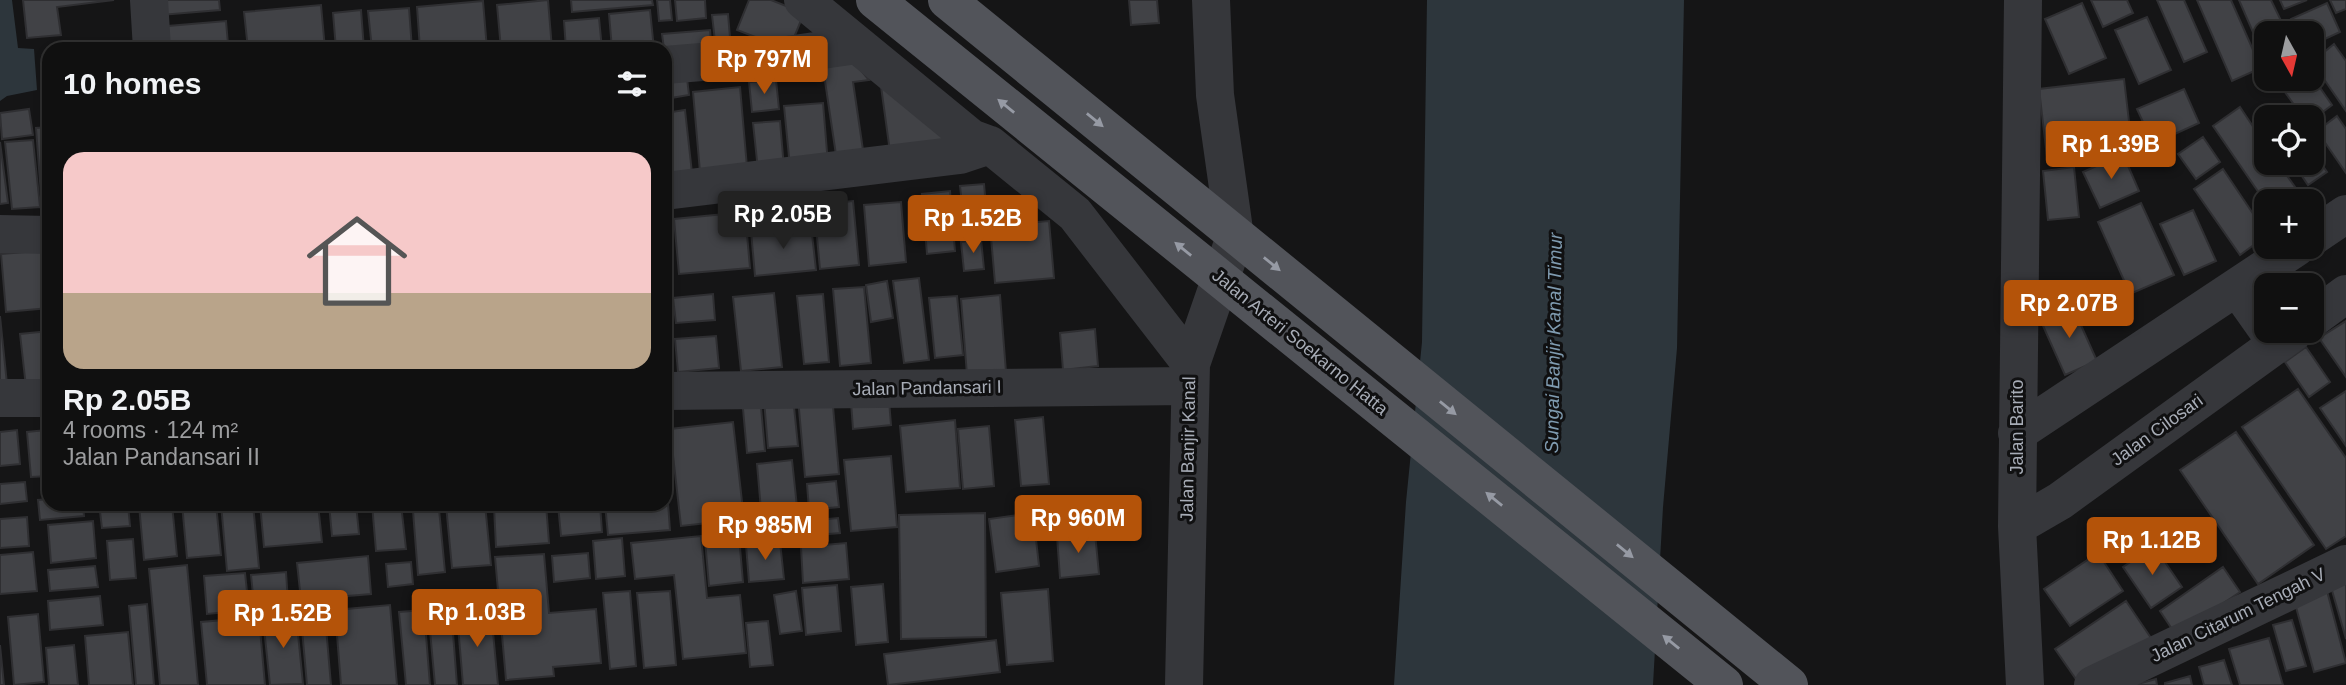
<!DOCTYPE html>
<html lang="en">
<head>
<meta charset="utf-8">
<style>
  :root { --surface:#101010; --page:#191919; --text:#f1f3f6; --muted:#9c9d9f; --line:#303030; --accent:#b45309 }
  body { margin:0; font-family:Arial,sans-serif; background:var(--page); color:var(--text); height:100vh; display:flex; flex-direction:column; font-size:26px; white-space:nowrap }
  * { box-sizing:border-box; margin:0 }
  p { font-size:23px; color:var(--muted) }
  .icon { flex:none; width:38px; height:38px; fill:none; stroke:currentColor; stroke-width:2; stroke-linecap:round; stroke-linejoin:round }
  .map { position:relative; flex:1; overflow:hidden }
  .panel { position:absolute; left:42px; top:42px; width:630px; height:469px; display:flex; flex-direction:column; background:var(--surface); border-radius:21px; box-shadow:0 4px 10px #0003,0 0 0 2px var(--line) }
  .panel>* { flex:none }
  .needle { width:46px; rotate:172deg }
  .controls { position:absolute; left:2254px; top:21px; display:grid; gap:14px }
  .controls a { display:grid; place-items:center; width:70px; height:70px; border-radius:14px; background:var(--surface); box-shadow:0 4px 10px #0003,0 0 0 2px var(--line); font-size:35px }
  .price { position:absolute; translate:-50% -60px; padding:0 16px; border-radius:7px; background:var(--accent); color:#fff; font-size:23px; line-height:46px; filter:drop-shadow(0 2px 4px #0008) }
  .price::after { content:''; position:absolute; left:50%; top:42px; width:21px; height:16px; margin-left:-10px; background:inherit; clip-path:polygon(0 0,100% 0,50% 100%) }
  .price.on { background:#222; color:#fff }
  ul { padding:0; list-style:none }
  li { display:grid; align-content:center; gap:14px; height:371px; padding:0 21px }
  li span { display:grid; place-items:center; height:217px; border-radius:21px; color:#555 }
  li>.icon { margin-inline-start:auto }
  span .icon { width:126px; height:126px; fill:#fffc; stroke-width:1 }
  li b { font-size:30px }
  h2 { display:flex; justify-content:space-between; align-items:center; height:84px; padding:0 21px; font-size:30px }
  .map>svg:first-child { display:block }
  .water { fill:#2d363c }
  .building { fill:#414246; stroke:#2f2f32; stroke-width:2 }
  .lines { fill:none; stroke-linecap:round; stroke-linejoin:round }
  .minor { stroke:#36373b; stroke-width:38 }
  .major-bridge { stroke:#52545a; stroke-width:38 }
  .oneway { fill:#969aa4 }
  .labels { text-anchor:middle; stroke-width:6; stroke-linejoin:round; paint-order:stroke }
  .street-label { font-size:18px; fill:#a7acb6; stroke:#101011 }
  .water-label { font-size:19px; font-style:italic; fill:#7f9bb0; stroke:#101011 }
</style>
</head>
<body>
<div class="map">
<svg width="2346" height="685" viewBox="0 0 2346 685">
  <rect width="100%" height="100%" fill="#151516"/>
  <path class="water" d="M0,0H12L18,48L34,49L37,90L7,96L0,101Z
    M1427,0H1684L1677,348L1663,507L1653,685H1394L1406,502L1422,342Z"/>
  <path class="building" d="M23,0H114L57,7L61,35L27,38Z
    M160,0H219L220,10L161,15Z
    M548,0L552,49H501L497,5Z
    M571,0H652L653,5L572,12Z
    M657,0H670L672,20L659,21Z
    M675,0H705L706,18L677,21Z
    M749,0H771L804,13L789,50L737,30Z
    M1129,0H1157L1159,23L1131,25Z
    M2091,0H2127L2133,13L2103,27Z
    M2157,0H2184L2207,52L2184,62Z
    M2197,0H2231L2261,68L2232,81Z
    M2239,0H2271L2287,33H2266V43L2259,46Z
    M2280,0H2307L2284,9Z
    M2330,0H2346V9L2336,13Z
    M483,1L487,49H420L417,7Z
    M2082,3L2106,58L2069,74L2045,19Z
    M2327,3L2340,32L2312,45V33H2297L2291,19Z
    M321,5L325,49H248L244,12Z
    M409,8L412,49H372L368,11Z
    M361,10L364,49H336L333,13Z
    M650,10L654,49H612L609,14Z
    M728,14L731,49L716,50L712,15Z
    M2147,17L2171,70L2139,84L2115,30Z
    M599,18L602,49H566L564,21Z
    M226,21L228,44L158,49L156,27Z
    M710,30L712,53L664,49L662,34Z
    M2334,44L2346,61V111L2312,62Z
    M850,57L869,80L853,82L863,150L836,155L822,61Z
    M686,70L689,95L671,98L668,72Z
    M2312,76L2332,105L2312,120V117H2303L2279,84L2287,79H2312Z
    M880,79L959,143L890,152Z
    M2124,79L2132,147L2047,157L2039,89Z
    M776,80L779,109L752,112L749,82Z
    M740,87L747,167L700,172L693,92Z
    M665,88H668L671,106L665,107Z
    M2184,89L2199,123L2153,144L2137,109Z
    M823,103L828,164L790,167L784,106Z
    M2280,105L2289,117H2266V124L2262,118Z
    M2240,107L2266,146V163H2278L2305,201H2266V203L2213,126Z
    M29,109L33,135L2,139L0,113Z
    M685,110L693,182L665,185V113Z
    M2337,116L2346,129V173L2317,131Z
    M780,121L784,168L758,170L753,123Z
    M49,127V208H42L36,128Z
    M2203,137L2220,162L2196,179L2178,154Z
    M33,140L40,207L12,209L5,142Z
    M0,142L8,203L0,204Z
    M2312,150L2327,172L2308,185L2293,163H2312Z
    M2123,154L2139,191L2100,208L2083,172Z
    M2074,167L2079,217L2048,220L2043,171Z
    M2223,169L2266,233V236L2240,255L2194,189Z
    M807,180L811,221L750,226L746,186Z
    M984,184L988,228L965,230L960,186Z
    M950,191L955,251L927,254L922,194Z
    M853,201L859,265L820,269L814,205Z
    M901,202L906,262L869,266L864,205Z
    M2141,203L2174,275L2130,294L2098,222Z
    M2193,210L2216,261L2184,275L2160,224Z
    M745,212L750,268L679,274L674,219Z
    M1049,221L1054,278L995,283L990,226Z
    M811,225L816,270L755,276L751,231Z
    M981,239L984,269L964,271L961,242Z
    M49,250V308L6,312L1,254Z
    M665,262L668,296L665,297Z
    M919,278L929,360L904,363L893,281Z
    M887,281L893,318L871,322L866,285Z
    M864,287L871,363L840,366L833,289Z
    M774,293L782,367L741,371L733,297Z
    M713,294L715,320L676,323L673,298Z
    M823,294L829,362L804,364L797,296Z
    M1000,295L1006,372L967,375L961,299Z
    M957,296L963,355L935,358L929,298Z
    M2072,305L2097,361L2065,375L2040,319Z
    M0,316L7,384H0Z
    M2346,321V377L2319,338Z
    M1095,329L1098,366L1063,370L1060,333Z
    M49,331V385L26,387L20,334Z
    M716,336L719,368L678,372L675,339Z
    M2306,347L2330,382L2309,397L2285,362Z
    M2298,389L2346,458V536L2326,549L2242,427Z
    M2346,391V446L2320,408Z
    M832,395L839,474L805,477L798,398Z
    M760,396L765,451L747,453L742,398Z
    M793,397L798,446L768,448L764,400Z
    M889,400L891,425L853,429L851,402Z
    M1043,417L1049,484L1021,486L1015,420Z
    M955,420L960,488L906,492L900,426Z
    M733,422L744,519L681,526L670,429Z
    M989,426L994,486L963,489L958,429Z
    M17,430L20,464L0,466V432Z
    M46,430L49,476L31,477L27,432Z
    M2236,432L2314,545L2258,584L2180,470Z
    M891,456L897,527L851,531L844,460Z
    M792,460L797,507L761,510L757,464Z
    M836,481L839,507L809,510L807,484Z
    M25,482L27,501L0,504V484Z
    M665,490H667L670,530L608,535L605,504H665Z
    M49,499V504H83L84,516L40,520L38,500Z
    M99,504H128L130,526L102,528Z
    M172,504L177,556L144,560L139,505Z
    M182,504H216L221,555L187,558Z
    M221,504H253L259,568L227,571Z
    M260,504H318L322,542L264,547Z
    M329,504H356L359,534L332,536Z
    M372,504H401L406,549L376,551Z
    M485,504L491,565L452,568L446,505Z
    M546,504L549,543L496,547L494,507Z
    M600,504L602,532L561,536L558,505Z
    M439,509L445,572L418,575L413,511Z
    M985,513L986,637L901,639L899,515Z
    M1033,513L1039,566L996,572L989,519Z
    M27,517L29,546L0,548V519Z
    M838,518L840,533L795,537L794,522Z
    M93,521L96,558L51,563L48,525Z
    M738,525L743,582L709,586L704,528Z
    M1095,533L1099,574L1060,578L1057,536Z
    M701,536L707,598L740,595L746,653L683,659L674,575L635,579L631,543Z
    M622,538L625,576L596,579L593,541Z
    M133,539L136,578L110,580L107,541Z
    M780,542L784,579L749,582L746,545Z
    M846,543L849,579L803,583L801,547Z
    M2154,546L2182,587L2151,608L2123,567Z
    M33,552L37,591L0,594V555Z
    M588,553L590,578L554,582L552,556Z
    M2098,553L2123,591L2070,626L2044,589Z
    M544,554L549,613L596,609L601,663L553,667L554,676L506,680L495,557Z
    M368,556L371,594L301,600L297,563Z
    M411,562L413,584L388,587L386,564Z
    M187,565L198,685H160L149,569Z
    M95,566L98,587L50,591L48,570Z
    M2223,567L2240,592L2176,635L2160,611Z
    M286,572L288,602L254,605L251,575Z
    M245,573L249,610L207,614L204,576Z
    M2346,583V639L2331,587Z
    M883,584L888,642L856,645L851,587Z
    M837,585L841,631L806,635L802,588Z
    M1048,589L1053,661L1007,665L1001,593Z
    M630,591L636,666L610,669L603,593Z
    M670,591L676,665L644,668L637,593Z
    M796,591L802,631L780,634L774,595Z
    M2327,591L2346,663L2314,672L2294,600Z
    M100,596L103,625L50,630L48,601Z
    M2126,601L2151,638L2080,685L2055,649Z
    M147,604L154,685H136L129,606Z
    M390,605L397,685H341L335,610Z
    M451,607L457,685H435L428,609Z
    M424,610L430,685H406L399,612Z
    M491,611L498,685H463L457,614Z
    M38,614L44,682L14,685L8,617Z
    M296,614L303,684L270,685L263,618Z
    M259,617L265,685H207L201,622Z
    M2292,620L2306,666L2286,671L2273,625Z
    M768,621L773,665L750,667L746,623Z
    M326,627L331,685H307L302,629Z
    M128,632L133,685H89L85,636Z
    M2269,638L2283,685H2240L2229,649Z
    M996,640L1000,672L888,685L884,654Z
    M0,645L4,685H0Z
    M74,645L78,685H49L46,648Z
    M2224,660L2232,685H2204L2199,667Z
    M2190,676L2192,685H2165V683Z
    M2156,679L2157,685H2134Z"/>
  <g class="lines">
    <path class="minor" d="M149,0L152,49
      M803,0L971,138L990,145L1075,214L1191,364
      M2023,0L2017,526L2025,685
      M665,65L787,55L857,45
      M665,191L960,155L990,145
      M0,234L49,235
      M2312,237L2346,214
      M2237,287L2266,328
      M2312,319L2346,294
      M665,391L1189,386
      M0,398H49
      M2017,433L2297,247
      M2017,526L2060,501L2295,331
      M1184,685L1191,364L1235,237L1215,95L1211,0
      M2093,685L2346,564"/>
    <path class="major-bridge" d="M875,0L1724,685
      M947,0L1789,685"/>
  </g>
  <defs><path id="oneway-solid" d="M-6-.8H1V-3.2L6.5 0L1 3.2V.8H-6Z" transform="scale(1.75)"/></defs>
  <g class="oneway">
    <use href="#oneway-solid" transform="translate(1006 106) rotate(-141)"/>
    <use href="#oneway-solid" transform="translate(1095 120) rotate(39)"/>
    <use href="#oneway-solid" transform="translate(1183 249) rotate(-141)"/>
    <use href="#oneway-solid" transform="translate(1272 264) rotate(39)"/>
    <use href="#oneway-solid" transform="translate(1448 408) rotate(39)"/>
    <use href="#oneway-solid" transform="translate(1494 499) rotate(-141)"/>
    <use href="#oneway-solid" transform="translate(1625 551) rotate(39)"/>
    <use href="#oneway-solid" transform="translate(1671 642) rotate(-141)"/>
  </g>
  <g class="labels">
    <g class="street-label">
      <text transform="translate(1300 342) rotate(39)" y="6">Jalan Arteri Soekarno Hatta</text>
      <text transform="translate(927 388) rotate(-1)" y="6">Jalan Pandansari I</text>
      <text transform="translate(2017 427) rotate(-90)" y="6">Jalan Barito</text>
      <text transform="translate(2157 430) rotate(-36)" y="6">Jalan Cilosari</text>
      <text transform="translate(1188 449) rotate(-89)" y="6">Jalan Banjir Kanal</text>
      <text transform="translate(2238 615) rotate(-26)" y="6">Jalan Citarum Tengah V</text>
    </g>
    <g class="water-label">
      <text transform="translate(1553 343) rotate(-89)" y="7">Sungai Banjir Kanal Timur</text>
    </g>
  </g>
</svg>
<div class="controls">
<a><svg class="needle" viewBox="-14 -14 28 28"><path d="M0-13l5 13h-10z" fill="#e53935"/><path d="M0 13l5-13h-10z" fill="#9c9d9f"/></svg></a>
<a><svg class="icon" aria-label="locate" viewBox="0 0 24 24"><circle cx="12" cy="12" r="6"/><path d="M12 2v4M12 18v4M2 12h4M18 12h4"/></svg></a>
<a>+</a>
<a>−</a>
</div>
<b class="price" style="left:764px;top:96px">Rp 797M</b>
<b class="price" style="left:2111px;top:181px">Rp 1.39B</b>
<b class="price on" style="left:783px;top:251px">Rp 2.05B</b>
<b class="price" style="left:973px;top:255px">Rp 1.52B</b>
<b class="price" style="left:2069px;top:340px">Rp 2.07B</b>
<b class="price" style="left:1078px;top:555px">Rp 960M</b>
<b class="price" style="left:765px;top:562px">Rp 985M</b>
<b class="price" style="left:2152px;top:577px">Rp 1.12B</b>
<b class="price" style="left:477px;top:649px">Rp 1.03B</b>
<b class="price" style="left:283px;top:650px">Rp 1.52B</b>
<section class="panel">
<h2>10 homes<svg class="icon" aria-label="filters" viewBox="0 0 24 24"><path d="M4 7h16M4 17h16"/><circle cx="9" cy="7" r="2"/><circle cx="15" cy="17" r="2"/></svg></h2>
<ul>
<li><span style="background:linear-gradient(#f6c9c9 65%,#b9a48a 0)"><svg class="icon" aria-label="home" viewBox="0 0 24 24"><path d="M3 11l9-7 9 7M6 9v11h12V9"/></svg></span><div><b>Rp 2.05B</b><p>4 rooms · 124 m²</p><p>Jalan Pandansari II</p></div></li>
</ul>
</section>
</div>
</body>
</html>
